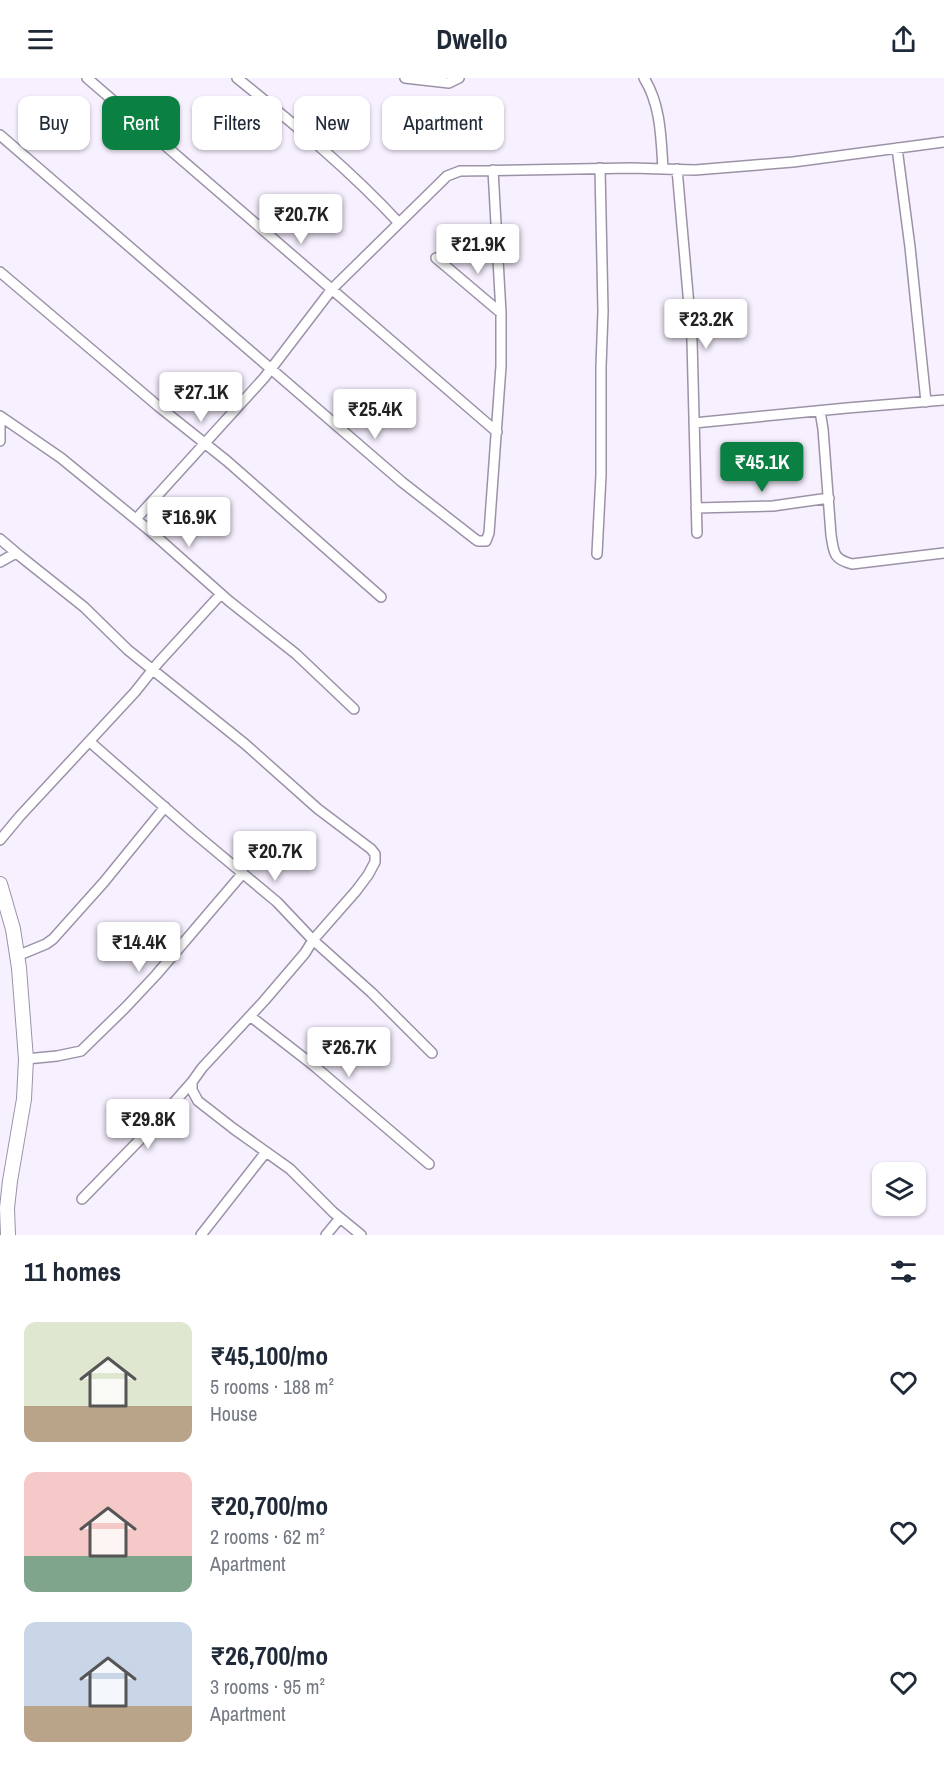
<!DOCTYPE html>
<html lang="en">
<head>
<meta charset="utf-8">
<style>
  :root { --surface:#fff; --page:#f6f6f7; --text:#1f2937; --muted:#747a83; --accent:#0b8043 }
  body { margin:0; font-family:"Archivo Narrow",sans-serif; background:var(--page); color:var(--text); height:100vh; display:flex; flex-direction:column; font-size:22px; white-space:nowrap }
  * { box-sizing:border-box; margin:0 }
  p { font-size:20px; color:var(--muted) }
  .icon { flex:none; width:33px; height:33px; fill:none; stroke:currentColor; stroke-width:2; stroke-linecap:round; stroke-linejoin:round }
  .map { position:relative; height:1157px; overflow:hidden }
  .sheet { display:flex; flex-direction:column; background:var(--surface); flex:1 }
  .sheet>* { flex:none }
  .banner { position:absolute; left:18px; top:18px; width:600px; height:54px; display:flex; gap:12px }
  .tools { position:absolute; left:872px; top:1084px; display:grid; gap:12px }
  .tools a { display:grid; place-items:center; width:54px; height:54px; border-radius:12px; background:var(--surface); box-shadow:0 2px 4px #0004; font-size:30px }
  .price { position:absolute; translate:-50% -51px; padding:0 14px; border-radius:6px; background:#fff; color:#222; font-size:20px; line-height:39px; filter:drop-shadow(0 2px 3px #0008) }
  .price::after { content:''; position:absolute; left:50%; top:36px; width:18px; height:14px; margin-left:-9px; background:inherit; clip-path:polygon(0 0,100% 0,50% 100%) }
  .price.active { background:var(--accent); color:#fff }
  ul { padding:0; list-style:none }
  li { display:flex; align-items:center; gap:18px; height:150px; padding:0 24px }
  li span { display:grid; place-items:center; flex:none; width:168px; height:120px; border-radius:12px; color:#555 }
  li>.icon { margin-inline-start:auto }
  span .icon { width:72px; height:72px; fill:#fffc; stroke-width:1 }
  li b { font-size:26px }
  h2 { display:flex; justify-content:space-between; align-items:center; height:72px; padding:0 24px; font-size:26px }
  .chip { padding:0 21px; border-radius:12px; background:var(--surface); box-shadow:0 2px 4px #0004; font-size:21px; line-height:54px }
  .chip.active { background:var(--accent); color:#fff }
  header { display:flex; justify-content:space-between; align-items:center; height:78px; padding:0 24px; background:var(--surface); font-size:27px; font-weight:700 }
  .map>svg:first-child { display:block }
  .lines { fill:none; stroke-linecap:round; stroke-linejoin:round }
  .street-casing { stroke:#9c92a8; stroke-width:12 }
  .secondary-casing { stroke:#9c92a8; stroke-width:16 }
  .street { stroke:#fff; stroke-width:9 }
  .secondary { stroke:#fff; stroke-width:14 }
</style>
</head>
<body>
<header><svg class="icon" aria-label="menu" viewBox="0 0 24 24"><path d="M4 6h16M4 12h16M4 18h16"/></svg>Dwello<svg class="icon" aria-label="share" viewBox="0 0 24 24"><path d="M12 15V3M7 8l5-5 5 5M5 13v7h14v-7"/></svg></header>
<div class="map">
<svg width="944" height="1157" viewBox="0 0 944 1157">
  <rect width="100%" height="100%" fill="#f7f0ff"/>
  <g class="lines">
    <g class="street-casing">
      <path id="street" d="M87,0L497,354
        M237,0C293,45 350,92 399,145
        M405,0L449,5L459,0
        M644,0C661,27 661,60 663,91
        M0,57L402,404L475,461L478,463H486L489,455L501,288V235L493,92
        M897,70L910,169L926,324
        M677,91L692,262L697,455
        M436,180L501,235
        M0,194L158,328L227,383L381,519
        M820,333L823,351L831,457C834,475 833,481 852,486L944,475
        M0,338L61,380L149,452L229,523L296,576L354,631
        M694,345L847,330L944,322
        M0,346V363
        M696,430L773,428L829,420
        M136,441L264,300L332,211L447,98L460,93L632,90L695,92L793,84L944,64
        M0,461L20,478L84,529L128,572L245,666L318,731L371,771L375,776V784L368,797L356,813L313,862L305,875L264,923L202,990L192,1004V1012L198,1023L234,1051L290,1091L333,1134L361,1157
        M597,476L601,397V289L603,233L600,90
        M0,484L16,475
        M90,664L193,754L277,824L313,862L372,915L432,975
        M0,762L20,738L135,614L158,585L221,516
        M17,878L46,866L53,861L104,804L165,729
        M250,938L313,987L429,1086
        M26,981L57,978L81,973L126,929L156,897L243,795
        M82,1121L156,1045L192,1004
        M201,1157L266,1074
        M326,1157L340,1140"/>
    </g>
    <g class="secondary-casing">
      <path id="secondary" d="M0,806L13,851L19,890L26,981L24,1021L10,1103L7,1130L8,1157"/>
    </g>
    <use href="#street" class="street"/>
    <use href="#secondary" class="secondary"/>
  </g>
</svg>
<div class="tools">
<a><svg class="icon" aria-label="layers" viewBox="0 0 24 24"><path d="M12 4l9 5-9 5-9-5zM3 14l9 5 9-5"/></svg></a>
</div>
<b class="price" style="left:301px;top:167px">₹20.7K</b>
<b class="price" style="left:478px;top:197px">₹21.9K</b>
<b class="price" style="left:706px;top:272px">₹23.2K</b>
<b class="price" style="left:201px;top:345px">₹27.1K</b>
<b class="price" style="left:375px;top:362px">₹25.4K</b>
<b class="price active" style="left:762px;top:415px">₹45.1K</b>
<b class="price" style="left:189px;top:470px">₹16.9K</b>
<b class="price" style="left:275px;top:804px">₹20.7K</b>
<b class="price" style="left:139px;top:895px">₹14.4K</b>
<b class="price" style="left:349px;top:1000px">₹26.7K</b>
<b class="price" style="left:148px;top:1072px">₹29.8K</b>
<div class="banner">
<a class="chip">Buy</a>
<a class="chip active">Rent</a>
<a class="chip">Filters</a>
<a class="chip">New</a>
<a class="chip">Apartment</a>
</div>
</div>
<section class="sheet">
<h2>11 homes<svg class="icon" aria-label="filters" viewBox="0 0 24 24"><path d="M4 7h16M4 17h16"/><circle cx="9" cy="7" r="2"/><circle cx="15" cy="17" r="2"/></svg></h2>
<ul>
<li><span style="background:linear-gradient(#dfe7d0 70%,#b9a48a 0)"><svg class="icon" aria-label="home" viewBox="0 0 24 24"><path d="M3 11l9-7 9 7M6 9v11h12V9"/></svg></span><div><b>₹45,100/mo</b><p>5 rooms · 188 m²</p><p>House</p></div><svg class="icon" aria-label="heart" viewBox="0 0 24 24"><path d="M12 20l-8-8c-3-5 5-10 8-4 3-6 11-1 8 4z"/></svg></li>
<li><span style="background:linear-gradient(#f6c9c9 70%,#7fa58c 0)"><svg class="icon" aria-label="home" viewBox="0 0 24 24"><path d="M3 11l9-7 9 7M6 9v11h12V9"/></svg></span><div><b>₹20,700/mo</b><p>2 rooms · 62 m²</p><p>Apartment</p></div><svg class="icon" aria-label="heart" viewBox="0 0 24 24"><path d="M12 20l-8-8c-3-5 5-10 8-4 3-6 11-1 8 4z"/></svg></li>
<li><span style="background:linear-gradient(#c9d6e8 70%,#b9a48a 0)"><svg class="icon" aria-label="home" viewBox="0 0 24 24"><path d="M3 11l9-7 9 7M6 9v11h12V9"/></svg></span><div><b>₹26,700/mo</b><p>3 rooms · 95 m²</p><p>Apartment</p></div><svg class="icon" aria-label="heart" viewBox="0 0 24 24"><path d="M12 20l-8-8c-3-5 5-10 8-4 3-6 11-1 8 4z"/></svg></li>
</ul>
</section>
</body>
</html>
